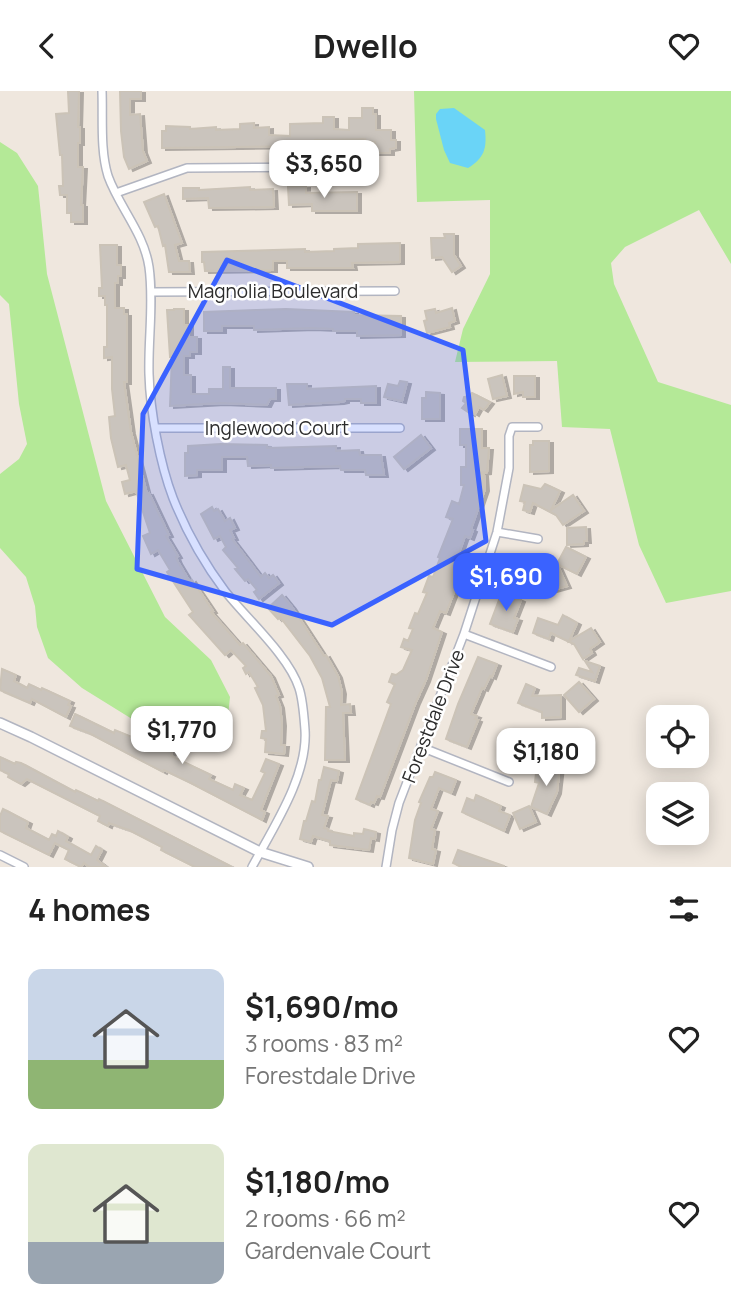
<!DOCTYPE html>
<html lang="en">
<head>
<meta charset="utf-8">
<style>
  :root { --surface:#fff; --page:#f6f6f6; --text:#222; --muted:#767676; --accent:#3a62ff }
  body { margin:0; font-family:Manrope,sans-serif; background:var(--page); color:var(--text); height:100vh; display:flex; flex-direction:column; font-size:26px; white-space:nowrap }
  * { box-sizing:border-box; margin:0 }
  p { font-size:23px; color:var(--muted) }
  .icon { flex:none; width:38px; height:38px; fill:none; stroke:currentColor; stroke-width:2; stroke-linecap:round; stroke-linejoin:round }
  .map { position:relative; height:776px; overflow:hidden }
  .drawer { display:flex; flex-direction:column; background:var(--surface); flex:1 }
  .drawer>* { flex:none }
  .fabs { position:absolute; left:646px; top:614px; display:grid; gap:14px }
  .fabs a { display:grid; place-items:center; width:63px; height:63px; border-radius:14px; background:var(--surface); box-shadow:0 4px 18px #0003; font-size:35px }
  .price { position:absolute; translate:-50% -60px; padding:0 16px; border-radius:14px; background:#fff; color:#222; font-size:23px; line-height:46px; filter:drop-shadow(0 2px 4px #0008) }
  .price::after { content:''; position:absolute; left:50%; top:42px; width:21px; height:16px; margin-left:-10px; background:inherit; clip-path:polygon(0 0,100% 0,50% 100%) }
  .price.current { background:var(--accent); color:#fff }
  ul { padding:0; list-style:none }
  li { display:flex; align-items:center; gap:21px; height:175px; padding:0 28px }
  li span { display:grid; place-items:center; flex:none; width:196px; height:140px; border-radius:14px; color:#555 }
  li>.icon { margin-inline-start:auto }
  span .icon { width:84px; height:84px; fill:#fffc; stroke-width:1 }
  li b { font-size:30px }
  h2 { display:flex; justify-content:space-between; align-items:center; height:84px; padding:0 28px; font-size:30px }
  header { display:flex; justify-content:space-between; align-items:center; height:91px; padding:0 28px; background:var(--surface); font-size:32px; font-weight:700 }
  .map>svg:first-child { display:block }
  .green { fill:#b4e997 }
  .water { fill:#6ad4f7 }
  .building { fill:#cac4bd; stroke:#cbc3b7; stroke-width:2; filter:url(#shadow) }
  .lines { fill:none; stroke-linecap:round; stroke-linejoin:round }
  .minor-casing { stroke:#b2b5c1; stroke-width:10 }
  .tertiary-casing { stroke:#b2b5c1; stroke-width:12 }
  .minor { stroke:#fff; stroke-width:7 }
  .tertiary { stroke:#fff; stroke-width:9 }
  .marked { fill:#3a62ff; fill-opacity:0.2; stroke:#3a62ff; stroke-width:5; stroke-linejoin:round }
  .labels { text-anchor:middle; stroke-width:5; stroke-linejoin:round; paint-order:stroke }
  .street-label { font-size:19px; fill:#2c2c2c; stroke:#fff }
</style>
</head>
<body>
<header><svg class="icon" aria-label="back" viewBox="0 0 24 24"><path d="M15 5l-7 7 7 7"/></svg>Dwello<svg class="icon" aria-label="heart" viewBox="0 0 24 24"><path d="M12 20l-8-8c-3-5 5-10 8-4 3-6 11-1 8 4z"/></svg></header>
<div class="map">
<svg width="731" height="776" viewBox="0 0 731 776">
  <defs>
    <filter id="shadow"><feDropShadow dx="4" dy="2" stdDeviation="0" flood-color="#0004"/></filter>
  </defs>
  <rect width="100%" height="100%" fill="#efe7de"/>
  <path class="green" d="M414,0H731V173L699,119L625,156L611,172L614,193L658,291L731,314V500L666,512L639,454L610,338L562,336L557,270L455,271L463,238L490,183V109L417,111Z
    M0,51L17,62L38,95L47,183L106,410L165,526L211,569L230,606L227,634L216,637L182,638L132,628L82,597L48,567L37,536L35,515L26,486L0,457V383L19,368L27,353L19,313L9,213L0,204Z"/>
  <path class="water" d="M454,17L485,39C487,58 484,67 468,77L450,72L444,59L436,28V23L440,18Z"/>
  <path class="building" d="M68,0H79L78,36H80V52H78V76H83L81,114H83V131H71V122H67V104H60L59,95H63L62,64H60L56,23L69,22Z
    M120,0H141V8H130V24L140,23L143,60L147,70L129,78L124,66L121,40Z
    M362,17H373V23H376V39H391V49H396V57L390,58V62H376L375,51H365V48L315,49V55L162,57V40H166V35L190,36V38L216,36V39L240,38V33L254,32V37L269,36V44L290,45V33L323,32V26H334V38L349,39V27H362Z
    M306,95V102L357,101V120H312V113L289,114L288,96Z
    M250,96V99L273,98L274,116L209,117L208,107L183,108V97H199V99Z
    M164,103L182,152L175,154L179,170H189L190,181H169L165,154L163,155L158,135L155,136L144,111Z
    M444,143H454V164L461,175L452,181L442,166L432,167L431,147H445Z
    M400,152V171L352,172L353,177H287V170H273V179L205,180L204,171H202V161L305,158V161L334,160V158L358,157V153Z
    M100,154H117V174H121V185H118V192H115V217H124V223H127V291H124L131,341L147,403L149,402L165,436L169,444L166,445L178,465L176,466L178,471L190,491L192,489L213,520L211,521L240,554L243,552L271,585L279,604L276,605L280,615L282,633L281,654H285L284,663L265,661L266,648L261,647L262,640H266L263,614L255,597L258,596L249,581L246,583L243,577L246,575L231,559L225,564L189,524L193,521L167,481L170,479L158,459L151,463L143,445L150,442L136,400L125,403L122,391L130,389L126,374L118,376L111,347L109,326L115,325L112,298V266L104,267V256H107V214H105V205H99V197H102Z
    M452,217L455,230L449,232L450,236L427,242L424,230L427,229L425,220L435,218L436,222Z
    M174,218H184V234H189V246H197V261H190V265H184V284H191V303H209V298H223V276H230V297H276V308H270L267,314L221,312L170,315L172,266H170L167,219H174Z
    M286,218L354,221V224L401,225V244L357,245V240H333V238L311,237L254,239V235H222V240H204V221Z
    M502,284L507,305L493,308L488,288Z
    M514,285H535V306H523V301L514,303Z
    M400,290L407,291L402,310L384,306L388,293L398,295Z
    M287,293H307V298L376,295V312H361V308H345V310L340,311L289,314Z
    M426,301L440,302V328H422V307H426Z
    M472,302L490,311L484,319L479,316L475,323L472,321L471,323L462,317L466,312L463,310L464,306L469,305Z
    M460,338H482V357H489L487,381L480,382L484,383L485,398L471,438L473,439L470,447L465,445L459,462L468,466L464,476L446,522L440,520L433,537L442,541L426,589L416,611L380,706L377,705L374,712L371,711L370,714L356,708L391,613L387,611L395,593L389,591L392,583L396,584L403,579L412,559L401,556L404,548L408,550L413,538L409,537L415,522L418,523L427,502L423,501L429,485L433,486L440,467L438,466L453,428L446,426L452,410L459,413L464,394H461V376H466V354H460Z
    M421,344L431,357L404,378L394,366Z
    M533,350H549V380L530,381V354H533Z
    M221,353L267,354V357L336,355V360L359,359L360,364H381L384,384H366L365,379H341L340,375L271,377V374L248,375L247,366H222V379H197V384L185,385V362H188V355Z
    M545,393L560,400L551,419L573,404L584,420L563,434L556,424L533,412L530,421L523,419L525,411L520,410L524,394L541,398Z
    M212,416L214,420L218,418L225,430L230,427L235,437L230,439L234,447L232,448L261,486L265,482L269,487L273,484L279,492L259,508L254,501L257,499L248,488L245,490L235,478L238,477L223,459L226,456L220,445L214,448L201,423Z
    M586,436L587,450H584V453L567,454V437Z
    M566,456L586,466L577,483L557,473L567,495L549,500L540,479L552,481L550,475L557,473Z
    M506,468L520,471L519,477L537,479L535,496L519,494V491L502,487Z
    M502,501L521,509L514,527L518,528L513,541L490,533Z
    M282,504L292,516L324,565L326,564L338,585L342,601L341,614L350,613L351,622H343L345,669H325L326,616H330L322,587L310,565L280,526L278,528L268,517Z
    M563,524L577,532L569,550L591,537L600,551L590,558L592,562L583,568L574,553L551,542L549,548L533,542L538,527L558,534Z
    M478,566L497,573L492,586L490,585L484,598L482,597L480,602L471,623L477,625L475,628L478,629L467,656L446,648L458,613Z
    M585,570L600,575L595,590L576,584L579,577L592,581Z
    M2,578L16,584L14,590L27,597L29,593L41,599L42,597L70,610L68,614L71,615L66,626L32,608L30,612L0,599Z
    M579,591L594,608L579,621L564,604Z
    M526,593L535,597L532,605L561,604V626L542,627V621L518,612Z
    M75,623L114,642L115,639L134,647L138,640L155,650L154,652L172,661L171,665L211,684L209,688L233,699L235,693L244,697L240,704L252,709L265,682L261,680L266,668L279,673L261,719L265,721L262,729L189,691L164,679L163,681L89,642L70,635Z
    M507,639L543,651L537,667L528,664L527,668L500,658Z
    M0,666L15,673L16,671L21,672L75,701L76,699L98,710L99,708L232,776H195L161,759L162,756L129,739L109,732L108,735L98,730L100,725L27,688L21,693L8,686L9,683L0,679Z
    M541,673L560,675L557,701L547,723L531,716L539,692L535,691L536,682L540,683Z
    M324,676L339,680L337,690L331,689L322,724L328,725L324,737L328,738V740L354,745V742L363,743L364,738L376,741L375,748L371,747L369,759L330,754V750L313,745L311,751L300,748L304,730H306L312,710L315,711L319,689H321Z
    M435,681L456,689L451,702L439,697L431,718L438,720L431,738L435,739L432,758L436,759L433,773L409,767L415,729L421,712L419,711L430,686H433Z
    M476,704L501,715L499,720L510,724L504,740L462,721L467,707L474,710Z
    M529,715L536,731L520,738L513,722Z
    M3,718L28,731L26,737L49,749L52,743L56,745L58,740L68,746L66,750L91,764L96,755L102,759L97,769L106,776H89L84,772L81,776L65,768L69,759L55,752L49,764L0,740V725Z
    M458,759L504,775V776H462L453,772Z"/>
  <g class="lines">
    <g class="minor-casing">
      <path id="minor" d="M102,0C103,27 100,59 108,85C119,116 144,142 149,176C154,211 148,248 149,283C150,320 160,373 173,407C186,440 204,472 225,500C246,527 289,565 299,597C303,609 304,626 305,639C308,685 273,737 252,776
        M116,102L187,77L351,76
        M151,201L395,200
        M155,337H400
        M497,441L538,448
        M464,543L551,576
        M421,656L509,691
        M0,764L24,776
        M386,776L392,739L399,712L464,543L497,441L509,377V345L512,336H538"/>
    </g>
    <g class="tertiary-casing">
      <path id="tertiary" d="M0,632L31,646L260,761L308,776"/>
    </g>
    <use href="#minor" class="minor"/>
    <use href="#tertiary" class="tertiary"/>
  </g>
  <path class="marked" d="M227,169L463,259L486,450L332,534L137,478L143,323Z"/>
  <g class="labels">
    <g class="street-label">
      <text x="273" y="207">Magnolia Boulevard</text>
      <text x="277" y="344">Inglewood Court</text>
      <text transform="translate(433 625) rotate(-69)" y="7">Forestdale Drive</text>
    </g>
  </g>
</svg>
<div class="fabs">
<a><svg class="icon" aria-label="locate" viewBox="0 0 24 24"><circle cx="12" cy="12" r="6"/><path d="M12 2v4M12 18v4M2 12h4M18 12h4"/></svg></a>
<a><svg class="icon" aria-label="layers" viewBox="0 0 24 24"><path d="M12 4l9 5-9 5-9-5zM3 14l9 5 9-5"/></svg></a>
</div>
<b class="price" style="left:324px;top:109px">$3,650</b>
<b class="price current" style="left:506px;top:522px">$1,690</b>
<b class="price" style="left:182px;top:675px">$1,770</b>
<b class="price" style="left:546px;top:697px">$1,180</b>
</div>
<section class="drawer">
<h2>4 homes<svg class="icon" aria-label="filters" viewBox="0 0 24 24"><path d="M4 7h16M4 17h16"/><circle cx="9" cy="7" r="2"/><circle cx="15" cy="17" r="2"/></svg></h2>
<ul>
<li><span style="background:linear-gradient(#c9d6e8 65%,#8fb573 0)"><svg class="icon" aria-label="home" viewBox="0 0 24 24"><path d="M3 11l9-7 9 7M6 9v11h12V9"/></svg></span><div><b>$1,690/mo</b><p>3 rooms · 83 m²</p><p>Forestdale Drive</p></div><svg class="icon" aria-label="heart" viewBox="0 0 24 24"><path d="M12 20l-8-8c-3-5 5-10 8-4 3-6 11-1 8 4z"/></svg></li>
<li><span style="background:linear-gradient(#dfe7d0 70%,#9aa5b1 0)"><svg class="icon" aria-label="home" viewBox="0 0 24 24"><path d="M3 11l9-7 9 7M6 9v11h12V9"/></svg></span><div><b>$1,180/mo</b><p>2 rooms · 66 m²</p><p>Gardenvale Court</p></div><svg class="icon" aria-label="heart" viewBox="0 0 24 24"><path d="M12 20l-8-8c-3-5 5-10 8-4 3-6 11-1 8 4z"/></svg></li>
</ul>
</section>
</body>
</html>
